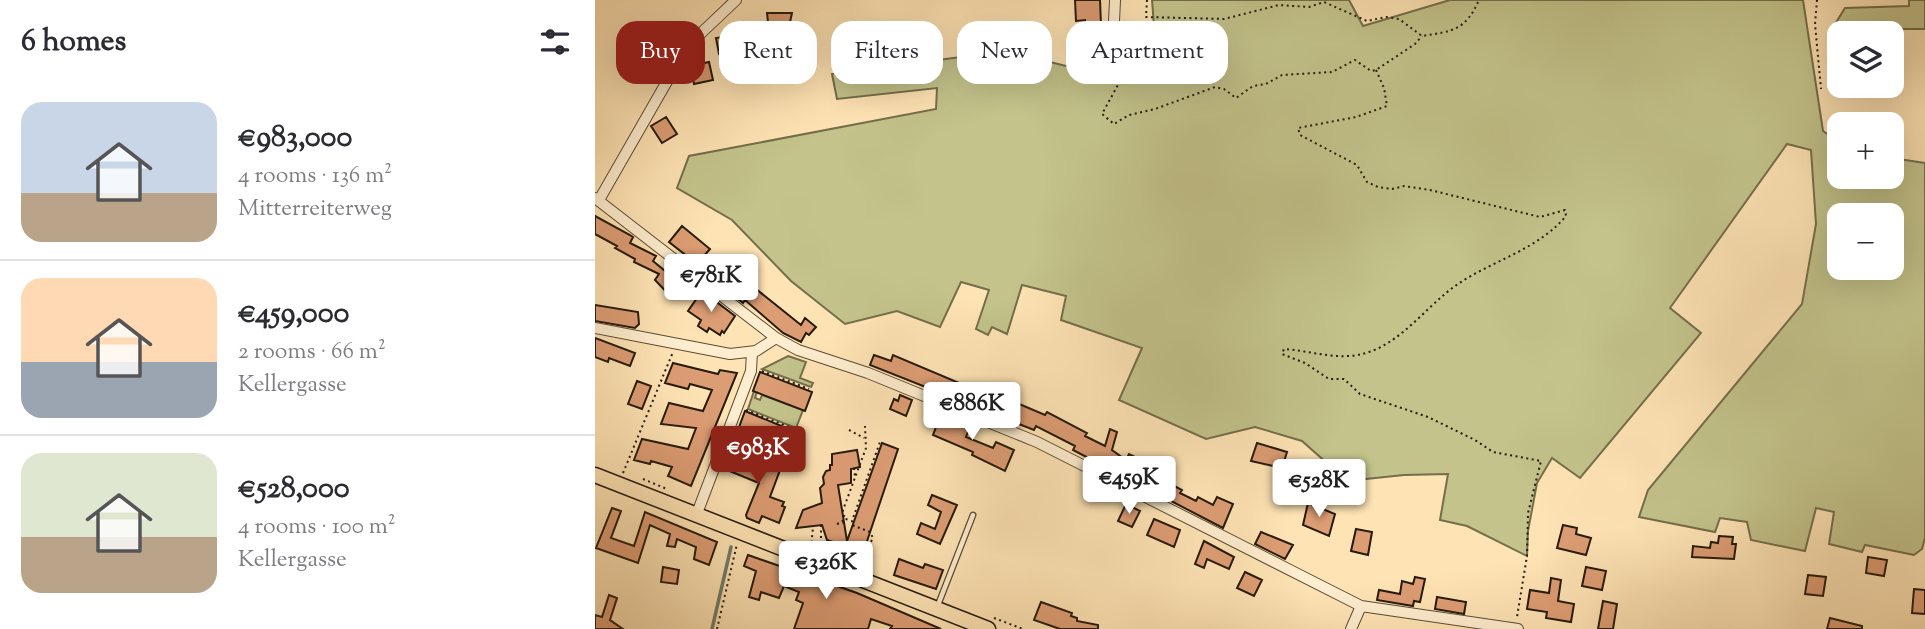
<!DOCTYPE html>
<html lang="en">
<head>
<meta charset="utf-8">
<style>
  :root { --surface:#fff; --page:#f7f7f7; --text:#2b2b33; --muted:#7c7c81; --line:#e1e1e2; --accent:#8f2418 }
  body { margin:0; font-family:"Sorts Mill Goudy",serif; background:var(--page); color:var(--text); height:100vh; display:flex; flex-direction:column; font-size:26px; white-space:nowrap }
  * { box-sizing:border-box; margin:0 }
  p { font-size:23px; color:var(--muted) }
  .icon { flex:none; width:38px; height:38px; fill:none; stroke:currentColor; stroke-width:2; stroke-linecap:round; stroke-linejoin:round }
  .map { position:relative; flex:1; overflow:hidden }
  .details { display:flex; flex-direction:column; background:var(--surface); width:595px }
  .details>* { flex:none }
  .guide { position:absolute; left:21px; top:21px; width:665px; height:63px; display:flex; gap:14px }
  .controls { position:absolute; left:1232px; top:21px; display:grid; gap:14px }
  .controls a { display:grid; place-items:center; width:77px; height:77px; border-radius:14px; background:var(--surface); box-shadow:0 7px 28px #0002; font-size:35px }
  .price { position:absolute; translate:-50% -60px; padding:0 16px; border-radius:7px; background:#fff; color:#222; font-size:23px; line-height:46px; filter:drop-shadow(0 2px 4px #0008) }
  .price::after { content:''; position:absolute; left:50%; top:42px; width:21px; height:16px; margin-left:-10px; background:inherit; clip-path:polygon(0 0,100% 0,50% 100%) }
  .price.on { background:var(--accent); color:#fff }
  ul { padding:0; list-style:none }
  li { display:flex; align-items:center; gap:21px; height:175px; padding:0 21px }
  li+li { border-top:2px solid var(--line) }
  li span { display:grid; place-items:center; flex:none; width:196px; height:140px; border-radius:21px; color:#555 }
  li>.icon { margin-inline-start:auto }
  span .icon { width:84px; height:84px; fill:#fffc; stroke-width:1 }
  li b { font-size:30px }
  h2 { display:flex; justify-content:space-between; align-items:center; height:84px; padding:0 21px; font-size:30px }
  .tag { padding:0 24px; border-radius:21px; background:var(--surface); box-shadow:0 7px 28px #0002; font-size:24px; line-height:63px }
  .tag.on { background:var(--accent); color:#fff }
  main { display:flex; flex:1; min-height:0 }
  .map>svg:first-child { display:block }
  .green { fill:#c3c38b; stroke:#746e4b; stroke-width:2; fill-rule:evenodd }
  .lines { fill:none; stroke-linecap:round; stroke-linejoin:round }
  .stream { stroke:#6f7c6d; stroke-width:3.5 }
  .building { fill:#dd9d74; stroke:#261a0b; stroke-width:2 }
  .service-casing { stroke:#5c4c35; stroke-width:7 }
  .minor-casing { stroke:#5c4c35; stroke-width:12 }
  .primary-casing { stroke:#261a0b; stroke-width:17 }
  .path { stroke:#261a0b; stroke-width:2; stroke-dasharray:2 3.5; stroke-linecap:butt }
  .service { stroke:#feedce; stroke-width:4.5 }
  .minor { stroke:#feedce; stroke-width:10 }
  .primary { stroke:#fee3b4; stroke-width:14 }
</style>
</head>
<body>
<main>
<section class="details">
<h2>6 homes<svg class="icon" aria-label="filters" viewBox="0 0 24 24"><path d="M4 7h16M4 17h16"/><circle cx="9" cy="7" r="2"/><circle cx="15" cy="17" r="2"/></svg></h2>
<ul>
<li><span style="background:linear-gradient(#c9d6e8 65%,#b9a48a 0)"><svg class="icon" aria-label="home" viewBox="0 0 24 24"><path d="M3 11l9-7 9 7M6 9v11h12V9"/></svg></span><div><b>€983,000</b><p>4 rooms · 136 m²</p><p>Mitterreiterweg</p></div></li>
<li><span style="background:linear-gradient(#ffd9b3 60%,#9aa5b1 0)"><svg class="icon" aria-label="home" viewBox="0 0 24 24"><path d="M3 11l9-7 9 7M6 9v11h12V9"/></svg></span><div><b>€459,000</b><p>2 rooms · 66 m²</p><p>Kellergasse</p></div></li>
<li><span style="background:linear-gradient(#dfe7d0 60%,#b9a48a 0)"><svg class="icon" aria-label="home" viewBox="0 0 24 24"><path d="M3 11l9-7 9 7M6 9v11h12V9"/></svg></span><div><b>€528,000</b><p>4 rooms · 100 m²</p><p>Kellergasse</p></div></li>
</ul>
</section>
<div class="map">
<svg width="1330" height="629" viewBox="0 0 1330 629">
  <rect width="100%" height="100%" fill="#fee3b4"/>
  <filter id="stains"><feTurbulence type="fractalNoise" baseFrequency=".00286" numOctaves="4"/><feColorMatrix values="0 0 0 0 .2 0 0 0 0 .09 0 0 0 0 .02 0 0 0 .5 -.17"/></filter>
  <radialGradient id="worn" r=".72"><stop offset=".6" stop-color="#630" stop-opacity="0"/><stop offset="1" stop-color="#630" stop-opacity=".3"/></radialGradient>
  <path class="green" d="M557,0H754L768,26L855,0H1208L1228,131L1244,142V177H1297V158L1330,163V538L1327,549L1319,555L1270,545L1267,552L1234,544L1239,512L1221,508L1210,551L1156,540L1152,522L1125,518L1120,532L1044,517L1053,490L1207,304L1221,224L1216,150L1192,144L1075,308L1106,333L985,478L957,458L942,483L933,531L932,556L872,526L845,520L853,474L809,475L752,481L707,441L660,427L611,439L524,400L547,348L466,320L471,296L427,285L412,334L397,327L393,335L381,329L394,290L366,282L345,327L302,311L250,324L196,281L137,220L82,188L94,156L341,109L342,88L242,99L237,74L411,51L471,66L561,52ZM1244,215H1297V268H1244Z
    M1314,0H1330V29H1237L1250,8L1314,6Z
    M193,356L211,362L205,378L218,383L216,387L167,369Z
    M159,391L162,392L160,398L165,400L167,395L208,410L201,428L153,409Z
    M144,430L194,450L188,466L137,447Z"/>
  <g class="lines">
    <path class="stream" d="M117,629L136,547"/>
  </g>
  <path class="building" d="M480,0H505L506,25H511V35L508,36L509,53L492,54L490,20L481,21Z
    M172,13H197L193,31H174Z
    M135,36L138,51L124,54L121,38Z
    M114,62L118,80L99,84L95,66Z
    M71,117L82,134L67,143L56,126Z
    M0,216L35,235L38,237L35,243L61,256L58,261L75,275L78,272L88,280L81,289L84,292L78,299L60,280L64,274L39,262L40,259L20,248L22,246L0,234Z
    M87,226L115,249L102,264L74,242Z
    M131,269L154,288L156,285L206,325L210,318L221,327L214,335L211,333L206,342L188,333L150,300L148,303L120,281Z
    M107,291L140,316L129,333L127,331L125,335L114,328L112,332L103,326L106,320L93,311Z
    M0,305L43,312L44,324L40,328L0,321Z
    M0,338L40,353L35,366L14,358L13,362L0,357Z
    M279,355L296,361L298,355L371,386L372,384L385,389L383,394L406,404L408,397L450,415L452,412L492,433L490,436L510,446L515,429L522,432L517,450L531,460L534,454L552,463L550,468L574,480L572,482L587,490L585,493L601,501L603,497L618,505L622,497L638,504L628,528L478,450L480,446L441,426L439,430L275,365Z
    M78,363L123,374L125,370L142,373L96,486L73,476L77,467L56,461L55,464L39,460L47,439L93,449L101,428L66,424L74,403L108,411L117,390L95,384L93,389L70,383Z
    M165,372L217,392L210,411L158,391Z
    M42,381L56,386L47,409L33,404Z
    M305,395L317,400L311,416L295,409L299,399L303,401Z
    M150,411L201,432L194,450L143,430Z
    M347,412L376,424L371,437L398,448L401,442L419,450L410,471L377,455L378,452L338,435Z
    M287,443L303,449L268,553L232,540L227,525L201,528L208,510L227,503L225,488L229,484L228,477L231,471L235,470V465H237V454L262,450L265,467L256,469V483L243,485L252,541Z
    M662,443L692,452L687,468L656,461Z
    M134,450L185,470L175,497L189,502L187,506L190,507L184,523L167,516L164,523L152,518L151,515L164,483L127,468Z
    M337,495L362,505L345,544L322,534L326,523L340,529L346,512L333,505Z
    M713,503L740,514L734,536L708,525Z
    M531,504L545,511L537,527L523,521Z
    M17,508L26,511L16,538L39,546L50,512L122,542L114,565L99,559L101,547L82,539L80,547L72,546L75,534L55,525L43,563L1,548Z
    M559,519L585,530L579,547L552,535Z
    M968,525L982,528L981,534L996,538L991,555L962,548Z
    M761,529L777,532L773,555L756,551Z
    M666,532L698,545L690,559L660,544Z
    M1124,536L1138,537L1137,544H1141L1139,559L1097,557L1098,546L1115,548L1116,542L1123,543Z
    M609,541L639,557L634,569L612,559L609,568L600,564Z
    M153,555L262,593L346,629H295L297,626L276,619L273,629H199L208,603L201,600L204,592L189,586L184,598L166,592L164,600L154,597L161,571L149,566Z
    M1273,557L1292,560L1289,576L1271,573Z
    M304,559L328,568L330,564L348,570L341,589L299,575Z
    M68,567L84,570L82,584L66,582Z
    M991,567L1011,571L1007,590L987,586Z
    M650,572L667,580L659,596L642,588Z
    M1213,575L1231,577L1228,596L1210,594Z
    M820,577L830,579L825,602L819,601L818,606L782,600L784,590L805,594L807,581L818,584Z
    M956,578L966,580L963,601L979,604L976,622L951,618L952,612L932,609L935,590L954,593Z
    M1319,589L1330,590V614L1317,613Z
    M14,595L22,598L15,620L28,629H0V615L7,617Z
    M842,597L871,602L869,614L840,609Z
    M1008,601L1022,604L1018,629H1003Z
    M446,602L477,613L476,616L482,618V621L503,625V629H465L439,620Z
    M1235,618L1267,626V629H1232Z"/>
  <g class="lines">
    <g class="service-casing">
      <path id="service" d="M343,605L378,515"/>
    </g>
    <g class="minor-casing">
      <path id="minor" d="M518,42L520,0
        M0,198L181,338L203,350L273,373L442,442L766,606L923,629
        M4,200L86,57L103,36L141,0
        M0,328L135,354L161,351L181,338
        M101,516L156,371L157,352
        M756,629L766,606"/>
    </g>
    <g class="primary-casing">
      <path id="primary" d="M0,475L393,629"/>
    </g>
    <path class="path" d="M552,0L551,17L629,19L684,5L714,7L729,2L772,21L791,17L804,19L827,36C858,31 870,31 884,0
      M1222,0L1220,24L1226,89
      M518,51L528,65L524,83L507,114L519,124L534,115L560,109L620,87L629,89L641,98L658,86L671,84L687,75L737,72L760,60L776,71L781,70L820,44L827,36
      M781,70L789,88L792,106L761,117L703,128L705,135L762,165L772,182L783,187L797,189L809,186L835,190L945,217L970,210L971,216C939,254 888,262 851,293C827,313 804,342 774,352C745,362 718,351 689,349L687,354L710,363L734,379H749L765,394L833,417L880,440L898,452L946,461L933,513L932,556L922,617
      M167,371L214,389
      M151,410L199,429
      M254,430L269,438
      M136,449L184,468
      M259,468L260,477
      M28,473L78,352
      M48,479L72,489
      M242,524L249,520L248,510L271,448L270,426
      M242,524L251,522L252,517L249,516
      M216,548L218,527
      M226,549V526
      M263,566L278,538L275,532L257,525V521L285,442
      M399,618L428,629
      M122,629L142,544"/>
    <use href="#service" class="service"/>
    <use href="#minor" class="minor"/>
    <use href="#primary" class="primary"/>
  </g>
  <rect width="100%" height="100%" filter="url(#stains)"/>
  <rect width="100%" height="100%" fill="url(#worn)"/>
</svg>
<div class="controls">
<a><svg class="icon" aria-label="layers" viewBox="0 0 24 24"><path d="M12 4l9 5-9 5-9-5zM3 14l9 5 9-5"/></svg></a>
<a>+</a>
<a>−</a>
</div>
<b class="price" style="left:116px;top:314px">€781K</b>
<b class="price" style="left:377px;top:442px">€886K</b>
<b class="price on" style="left:163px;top:486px">€983K</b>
<b class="price" style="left:534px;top:516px">€459K</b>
<b class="price" style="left:724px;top:519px">€528K</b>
<b class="price" style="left:231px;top:601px">€326K</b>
<div class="guide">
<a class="tag on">Buy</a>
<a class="tag">Rent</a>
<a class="tag">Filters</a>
<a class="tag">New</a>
<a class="tag">Apartment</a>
</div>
</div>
</main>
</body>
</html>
